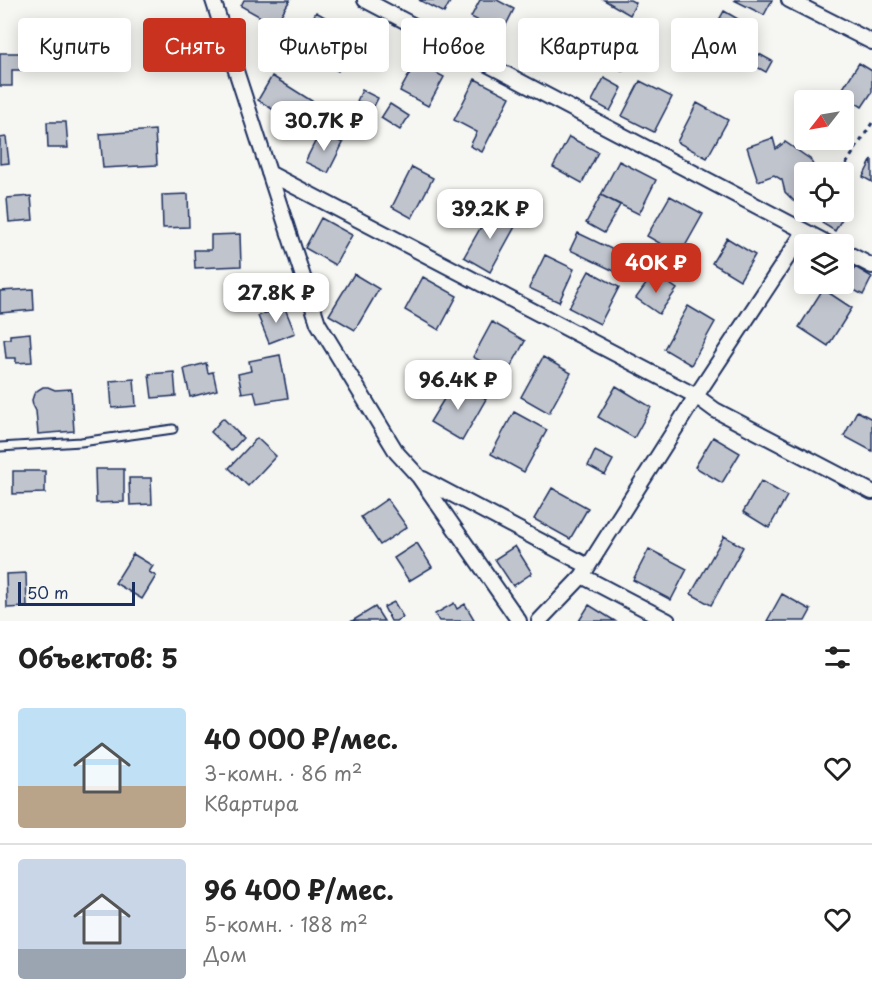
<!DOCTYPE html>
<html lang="ru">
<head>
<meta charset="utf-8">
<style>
  :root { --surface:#fff; --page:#f2f2f2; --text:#222; --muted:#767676; --line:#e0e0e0; --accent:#c8321e }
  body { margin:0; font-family:"Playpen Sans",sans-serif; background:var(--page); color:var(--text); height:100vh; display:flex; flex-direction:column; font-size:22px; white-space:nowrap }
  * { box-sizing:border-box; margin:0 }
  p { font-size:20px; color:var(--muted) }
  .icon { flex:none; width:33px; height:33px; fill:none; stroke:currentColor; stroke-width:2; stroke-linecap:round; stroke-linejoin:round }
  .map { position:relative; height:621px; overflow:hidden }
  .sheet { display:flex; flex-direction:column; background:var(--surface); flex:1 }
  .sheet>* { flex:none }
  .guide { position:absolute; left:18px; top:18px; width:837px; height:54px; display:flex; gap:12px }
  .needle { width:39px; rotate:239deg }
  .controls { position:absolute; left:794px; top:90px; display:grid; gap:12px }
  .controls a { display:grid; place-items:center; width:60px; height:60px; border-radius:6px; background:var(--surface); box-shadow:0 3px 15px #0003; font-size:30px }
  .scale { position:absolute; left:18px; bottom:15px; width:117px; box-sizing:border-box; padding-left:6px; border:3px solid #1b2f5e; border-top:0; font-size:16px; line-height:21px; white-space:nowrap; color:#1b2f5e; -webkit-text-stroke:4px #f6f6f2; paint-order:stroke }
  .price { position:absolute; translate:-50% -51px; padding:0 14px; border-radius:12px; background:#fff; color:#222; font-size:20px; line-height:39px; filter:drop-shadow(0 2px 3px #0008) }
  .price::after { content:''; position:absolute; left:50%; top:36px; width:18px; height:14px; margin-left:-9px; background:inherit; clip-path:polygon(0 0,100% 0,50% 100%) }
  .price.selected { background:var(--accent); color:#fff }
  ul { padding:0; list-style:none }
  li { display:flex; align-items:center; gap:18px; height:150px; padding:0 18px }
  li+li { border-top:2px solid var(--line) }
  li span { display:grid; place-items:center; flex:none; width:168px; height:120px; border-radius:6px; color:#555 }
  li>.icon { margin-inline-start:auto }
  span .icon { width:72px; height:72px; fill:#fffc; stroke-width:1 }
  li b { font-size:26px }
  h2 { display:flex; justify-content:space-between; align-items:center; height:72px; padding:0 18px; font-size:26px }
  .tag { padding:0 21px; border-radius:6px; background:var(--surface); box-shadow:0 3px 15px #0003; font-size:21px; line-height:54px }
  .tag.selected { background:var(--accent); color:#fff }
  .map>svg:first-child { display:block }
  .building { fill:#c0c4cd; stroke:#1b2f5e; stroke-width:1.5 }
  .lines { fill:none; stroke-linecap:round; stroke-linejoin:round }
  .service-casing { stroke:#1b2f5e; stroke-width:11 }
  .minor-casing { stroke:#1b2f5e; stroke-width:18 }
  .path { stroke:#1b2f5e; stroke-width:3; stroke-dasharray:4.5 4.5; stroke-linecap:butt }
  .service { stroke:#f6f6f2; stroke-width:7 }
  .minor { stroke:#f6f6f2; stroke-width:14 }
</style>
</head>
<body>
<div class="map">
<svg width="872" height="621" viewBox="0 0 872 621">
  <rect width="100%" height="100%" fill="#f6f6f2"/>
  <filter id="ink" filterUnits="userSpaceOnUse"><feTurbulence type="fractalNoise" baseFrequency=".0167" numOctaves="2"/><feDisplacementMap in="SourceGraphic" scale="12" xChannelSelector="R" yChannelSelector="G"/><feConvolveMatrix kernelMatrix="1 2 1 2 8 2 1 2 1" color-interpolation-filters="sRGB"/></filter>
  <g filter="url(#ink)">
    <path class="building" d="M244,0H290L275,25L241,6Z
      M419,0H451L444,13Z
      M480,0H497L514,9L502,33L471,17Z
      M604,0H630L636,3L630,15Z
      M734,0H772L764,15Z
      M724,11L757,30L742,58L708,40Z
      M316,12L358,36L338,71L297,47Z
      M615,20L643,36L623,71L596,56Z
      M0,53H30L31,70H12V86H0Z
      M759,54L772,61L766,72L753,65Z
      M416,62L444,77L428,106L400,91Z
      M859,63L872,71V92L862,107L840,93Z
      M272,76L315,103L300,127L258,100Z
      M604,78L622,88L610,111L592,101Z
      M475,79L510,97L482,152L470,146L477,132L454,120Z
      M640,81L672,97L654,132L622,116Z
      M362,90L378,98L373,108L357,101Z
      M697,103L728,120L707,158L677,142Z
      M390,104L409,116L400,130L381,118Z
      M47,122H66L68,148H48Z
      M155,130L157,165L103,168L100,134Z
      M320,132L343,143L328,173L305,162Z
      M6,137L9,163L0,164V138Z
      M569,137L598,152L582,183L553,167Z
      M773,138L776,149L785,142L810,159L815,169V172H804V195L796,203L785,192L782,180L774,175L758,181L747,147Z
      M872,159V182L863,177Z
      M619,161L656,180L639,214L601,195Z
      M412,167L433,178L412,218L392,207Z
      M188,194L189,227L163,228L162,195Z
      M601,195L620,205L604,233L586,223Z
      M31,196L33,220L9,222L7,198Z
      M670,196L703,214L680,255L647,236Z
      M491,209L517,223L490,272L464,257Z
      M843,210L846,212L835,231L822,223L828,212H843Z
      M321,218L352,235L335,265L305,248Z
      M578,233L622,254L614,271L570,250Z
      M240,234L241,266L195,268L194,250H211V235Z
      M727,238L755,255L740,280L712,263Z
      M545,255L574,269L559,302L529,288Z
      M855,267L872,277L863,295L845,285Z
      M589,271L619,287L600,324L569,308Z
      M654,273L677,289L659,314L636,298Z
      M354,274L379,289L355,330L329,315Z
      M423,277L457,296L439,330L405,310Z
      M33,289L34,310L0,313V291Z
      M823,289L852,308L828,346L799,327Z
      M284,306L295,333L269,343L258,316Z
      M688,306L715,322L691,365L664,349Z
      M492,322L525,341L506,375L473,357Z
      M30,333L32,362L16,363V358H6L4,339H10V335Z
      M280,355L288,398L257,403L254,391L242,393L238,374L251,371L249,361Z
      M543,357L571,373L549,413L521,397Z
      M206,363L208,373L213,372L217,390L190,397L184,369Z
      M174,372L176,396L152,398L149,374Z
      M134,379L136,406L112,408L110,381Z
      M455,381L486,399L462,441L430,422Z
      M616,386L651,407L634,438L598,417Z
      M43,387H48L55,390L71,389L74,431L38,434L36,411L33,405L32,400L34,394L38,390Z
      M857,411L872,419V451L844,436Z
      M514,412L547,430L524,472L491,454Z
      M223,418L243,438L231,451L211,432Z
      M713,437L740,453L722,483L695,467Z
      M257,438L276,456L248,486L229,468Z
      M595,451L613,460L605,475L588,466Z
      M95,469H124V502L96,503Z
      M13,471H45V493L13,494Z
      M129,478H151L152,504L130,505Z
      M761,481L787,496L769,528L743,512Z
      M552,488L588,508L570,539L534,519Z
      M387,499L407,527L380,545L361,517Z
      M724,536L743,547L711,605L691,594Z
      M417,543L432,567L409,581L394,558Z
      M515,546L532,573L513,586L495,559Z
      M649,549L687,569L671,600L633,580Z
      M133,554L153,566L149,572L156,576L142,599L115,583Z
      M26,573L27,607L7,608L6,574Z
      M782,594L811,610L805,621H767Z
      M394,602L403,617L396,621H391L384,607Z
      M454,603L457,609L465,604L475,621H439L435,614Z
      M589,605L615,621H579Z
      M375,607L384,621H352Z"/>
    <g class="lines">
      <g class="service-casing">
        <path id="service" d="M0,447L81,442L173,429"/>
      </g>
      <g class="minor-casing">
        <path id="minor" d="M213,0L318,323L397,453L419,477L519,621
          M365,0L829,244
          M789,0L872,42
          M269,173L696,396L715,410L872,492
          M843,251L872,266
          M423,479L588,566
          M582,576L668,621
          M539,621L582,576L696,396L804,232"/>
      </g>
      <path class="path" d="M841,172L872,123
        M811,220L817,212"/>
      <use href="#service" class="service"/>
      <use href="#minor" class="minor"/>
    </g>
  </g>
</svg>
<div class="controls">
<a><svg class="needle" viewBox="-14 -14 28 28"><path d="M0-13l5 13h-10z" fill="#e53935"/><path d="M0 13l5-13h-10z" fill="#767676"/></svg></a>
<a><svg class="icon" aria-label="locate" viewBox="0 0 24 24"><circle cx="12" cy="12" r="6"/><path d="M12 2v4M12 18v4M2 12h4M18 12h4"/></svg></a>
<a><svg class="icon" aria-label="layers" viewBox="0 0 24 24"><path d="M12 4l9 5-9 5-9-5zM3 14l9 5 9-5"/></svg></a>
</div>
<div class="scale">50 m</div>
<b class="price" style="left:324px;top:152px">30.7K ₽</b>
<b class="price" style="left:490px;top:240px">39.2K ₽</b>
<b class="price selected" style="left:656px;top:294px">40K ₽</b>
<b class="price" style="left:276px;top:324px">27.8K ₽</b>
<b class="price" style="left:458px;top:411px">96.4K ₽</b>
<div class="guide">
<a class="tag">Купить</a>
<a class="tag selected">Снять</a>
<a class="tag">Фильтры</a>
<a class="tag">Новое</a>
<a class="tag">Квартира</a>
<a class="tag">Дом</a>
</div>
</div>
<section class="sheet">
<h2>Объектов: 5<svg class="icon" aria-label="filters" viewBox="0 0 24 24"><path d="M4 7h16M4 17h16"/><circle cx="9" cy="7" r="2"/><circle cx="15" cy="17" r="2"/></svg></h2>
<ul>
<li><span style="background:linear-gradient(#bfe0f5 65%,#b9a48a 0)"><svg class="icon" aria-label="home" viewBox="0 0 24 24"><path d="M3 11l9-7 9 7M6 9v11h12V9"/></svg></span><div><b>40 000 ₽/мес.</b><p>3-комн. · 86 m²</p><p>Квартира</p></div><svg class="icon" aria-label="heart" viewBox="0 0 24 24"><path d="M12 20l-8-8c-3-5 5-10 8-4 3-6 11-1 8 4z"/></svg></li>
<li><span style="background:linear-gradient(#c9d6e8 75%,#9aa5b1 0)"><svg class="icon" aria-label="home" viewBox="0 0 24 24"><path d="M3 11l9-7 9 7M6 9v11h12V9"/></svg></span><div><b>96 400 ₽/мес.</b><p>5-комн. · 188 m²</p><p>Дом</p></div><svg class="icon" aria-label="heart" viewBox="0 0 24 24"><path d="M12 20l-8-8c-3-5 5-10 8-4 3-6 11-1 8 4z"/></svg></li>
</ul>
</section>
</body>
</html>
